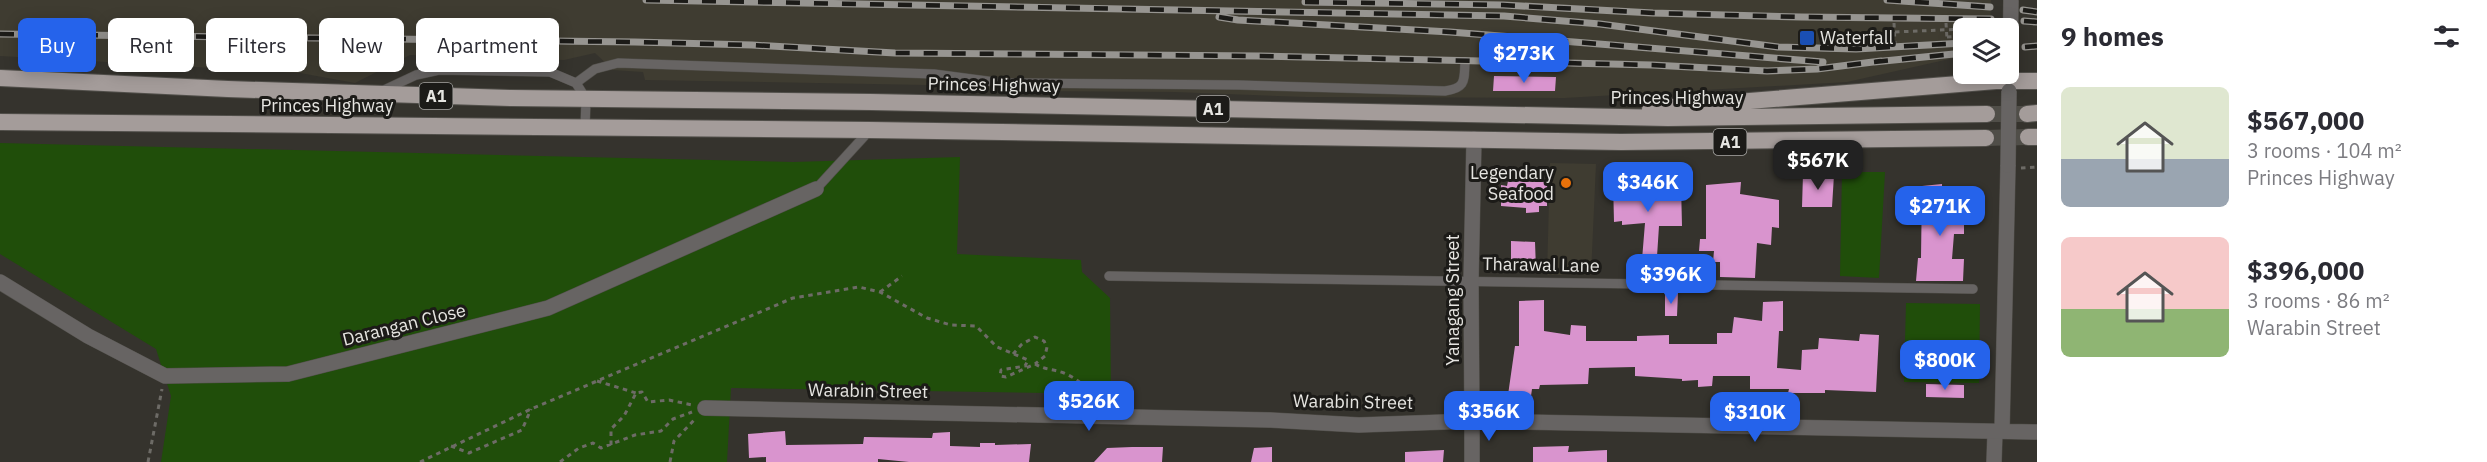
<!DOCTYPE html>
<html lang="en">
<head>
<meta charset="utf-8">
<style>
  :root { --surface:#fff; --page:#f7f7f7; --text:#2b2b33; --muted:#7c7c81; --accent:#2563eb }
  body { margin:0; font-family:"IBM Plex Sans",sans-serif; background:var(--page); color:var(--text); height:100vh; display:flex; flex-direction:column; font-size:22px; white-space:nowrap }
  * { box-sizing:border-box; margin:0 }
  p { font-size:20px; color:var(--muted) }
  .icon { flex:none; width:33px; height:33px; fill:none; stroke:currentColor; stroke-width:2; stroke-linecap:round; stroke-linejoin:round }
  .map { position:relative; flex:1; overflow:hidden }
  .side { display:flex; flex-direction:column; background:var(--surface); width:450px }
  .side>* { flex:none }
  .hud { position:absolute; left:18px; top:18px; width:570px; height:54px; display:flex; gap:12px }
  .controls { position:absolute; left:1953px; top:18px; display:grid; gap:12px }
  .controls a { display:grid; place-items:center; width:66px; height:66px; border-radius:9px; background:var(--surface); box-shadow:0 3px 15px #0003; font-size:30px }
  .price { position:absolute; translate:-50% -51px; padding:0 14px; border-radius:12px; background:var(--accent); color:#fff; font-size:20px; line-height:39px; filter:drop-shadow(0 2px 3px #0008) }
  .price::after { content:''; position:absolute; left:50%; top:36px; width:18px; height:14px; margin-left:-9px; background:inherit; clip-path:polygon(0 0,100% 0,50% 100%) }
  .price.selected { background:#222; color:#fff }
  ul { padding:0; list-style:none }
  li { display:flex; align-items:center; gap:18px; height:150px; padding:0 24px }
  li span { display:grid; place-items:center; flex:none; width:168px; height:120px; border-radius:9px; color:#555 }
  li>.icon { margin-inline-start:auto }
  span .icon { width:72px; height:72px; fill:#fffc; stroke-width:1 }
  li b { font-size:26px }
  h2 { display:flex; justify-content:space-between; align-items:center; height:72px; padding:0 24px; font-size:26px }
  .tag { padding:0 21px; border-radius:9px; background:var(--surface); box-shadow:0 3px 15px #0003; font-size:21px; line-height:54px }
  .tag.selected { background:var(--accent); color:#fff }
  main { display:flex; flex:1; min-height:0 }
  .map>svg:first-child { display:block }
  .built { fill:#3f3c31 }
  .green { fill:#204e0a }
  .building { fill:#d994ce }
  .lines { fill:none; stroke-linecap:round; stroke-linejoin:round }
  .trunk-tunnel { stroke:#504e48; stroke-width:16; stroke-dasharray:16 8; stroke-linecap:butt }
  .service-casing { stroke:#514f4a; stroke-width:10 }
  .minor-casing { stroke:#514f4a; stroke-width:16 }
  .tertiary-casing { stroke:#514f4a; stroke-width:16 }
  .trunk-casing { stroke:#514f4a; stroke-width:18 }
  .path { stroke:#6d6b66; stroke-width:3; stroke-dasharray:4.5 4.5; stroke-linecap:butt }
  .service { stroke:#676463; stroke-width:9 }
  .minor { stroke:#676463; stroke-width:15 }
  .tertiary { stroke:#676463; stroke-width:15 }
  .trunk { stroke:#a49c9a; stroke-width:16 }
  .rail-casing { stroke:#979591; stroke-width:7 }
  .rail { stroke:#1c1b18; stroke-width:4.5; stroke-dasharray:14; stroke-linecap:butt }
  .tertiary-bridge-casing { stroke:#514f4a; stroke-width:16; stroke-linecap:butt }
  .tertiary-bridge { stroke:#676463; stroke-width:15 }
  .transit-dot { fill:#1a4fb4; stroke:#1c1b18; stroke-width:2 }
  .food-dot { fill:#e8710a; stroke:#1c1b18; stroke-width:2 }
  .labels { text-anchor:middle; stroke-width:6; stroke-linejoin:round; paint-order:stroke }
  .shield { fill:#1c1b18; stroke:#a9a8a5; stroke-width:1.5 }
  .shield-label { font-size:16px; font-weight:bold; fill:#e6e5e1 }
  .poi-label { font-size:18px; fill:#e6e5e1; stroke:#1c1b18; text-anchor:start }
  .street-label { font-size:18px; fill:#e6e5e1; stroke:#1c1b18 }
</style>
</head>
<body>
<main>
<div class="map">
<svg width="2037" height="462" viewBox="0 0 2037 462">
  <rect width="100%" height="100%" fill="#35332d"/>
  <path class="built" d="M0,0H1991L1990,28H1964L1963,56L1847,82L1564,98L1306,97L1174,92L1027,91L927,85L645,80L643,72L613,70L595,53L564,60L410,55L355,83L300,73L0,56Z
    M1550,163L1596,164L1591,275H1547Z"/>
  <path class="green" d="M0,143L793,162L960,157L957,254L1081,260L1082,272L1110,298L1111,394L731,388L727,462H161L171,396L156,349L0,254Z
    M1842,172H1885L1879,278L1840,276Z
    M1906,303L1980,304L1979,383L1904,382Z"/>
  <path class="building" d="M1494,76L1556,77L1555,91H1493Z
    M1803,174L1834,175L1832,207H1802Z
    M1637,180V185L1681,184L1682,226H1659L1656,272H1641L1645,223L1622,225V221L1614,222L1613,181Z
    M1508,181L1547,182V206H1539V212L1526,213V208L1501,206V185L1507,186Z
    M1741,182L1740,194L1779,200V228L1772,227L1771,245L1757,243L1755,278L1720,277V262H1713L1714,251H1699L1700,239H1706V185Z
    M1942,184V193H1954L1953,198H1958V216H1964V234H1954L1952,259H1964L1963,281H1916L1918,258H1921L1922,186Z
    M1511,241L1535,242L1536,269H1511Z
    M1678,293L1677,316H1665V294Z
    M1544,300V331L1570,335L1571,325L1586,326V341H1637V336L1669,335V344H1717V333H1732L1734,317L1762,321L1763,302L1783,301V331H1779L1777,368L1801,370L1802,350L1818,349L1819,338L1859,341L1860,334L1879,335L1876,392L1825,390V393H1788L1789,389H1750V376H1713L1712,386L1698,387V380L1682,381V379L1635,376V367L1589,368L1588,384L1540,385L1539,389H1532L1531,396L1508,395L1515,346H1519V301Z
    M1926,384L1964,385V398L1926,397Z
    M785,431L786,445L863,444L864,437L932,438L933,433L950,432V446L980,447V443H995V445L1031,444L1029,462H909L878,459V462H766V457L749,458L748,434Z
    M1569,446L1568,452L1607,450V462H1533V447Z
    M1132,447H1163L1162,462H1094L1107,448Z
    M1272,447V462H1251L1254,448Z
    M1444,450L1443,462H1405V452Z"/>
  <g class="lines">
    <path class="trunk-tunnel" d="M1987,114H2027
      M1986,138L2028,137"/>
    <g class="service-casing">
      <path id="service" d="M576,83L595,69L618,63L934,74L1002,83L1239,85L1445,91C1466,88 1464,81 1465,62
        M384,90L416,75L439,70L550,72L576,83L586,99L585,128
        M816,189L870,130
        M1109,276L1973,289"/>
    </g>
    <g class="minor-casing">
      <path id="minor" d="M0,282L88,336L165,376L288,374L548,308L816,189
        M705,408L1270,420L1359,425L1472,421V462
        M1994,462L1995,432"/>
    </g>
    <g class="tertiary-casing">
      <path id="tertiary" d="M1474,139L1471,281L1472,421L2037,432
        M2002,431L2008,165"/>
    </g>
    <g class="trunk-casing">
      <path id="trunk" d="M0,78L228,89L511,98L871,102L1668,118L1987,114
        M1650,109L1996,81H2037
        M2027,114L2037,113
        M0,122L870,130L1621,142L1986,138
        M2028,137H2037"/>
    </g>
    <path class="path" d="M1894,23L1895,44
      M1946,23L1947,39
      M1985,28H1997
      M1895,32L1964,29
      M1947,37L1964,36
      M2021,168L2037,167
      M880,292L902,276
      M1013,354L1022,344L1035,337L1044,341L1047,347L1045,356L1035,364
      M597,381L636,393
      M611,445V429L624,416L636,393L642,392L648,402L669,400L692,405
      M451,446L469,453L522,430L531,409
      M148,462L162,389
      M420,462L531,409L793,298L859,287L880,292L927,318L951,325L976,326L997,347L1028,360L1025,366L1001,370L1000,376L1006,377L1035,364C1045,370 1053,369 1064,373C1078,379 1090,390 1100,401
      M560,462L579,448L593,443L601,448L635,435L661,431L673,419L692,412
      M670,462L674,441L696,418"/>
    <use href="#service" class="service"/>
    <use href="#minor" class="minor"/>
    <use href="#tertiary" class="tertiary"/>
    <use href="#trunk" class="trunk"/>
    <g class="rail-casing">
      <path id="rail" d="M646,0L1504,16L1600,24L1778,47L1856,49L1964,43
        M1887,0L1990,7
        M1305,2L1503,5L1653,13L1801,17L1991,19
        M2023,10L2037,12
        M1219,17L1238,20L1450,32L1823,62
        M2024,21L2037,22
        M0,34L635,42L752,45L895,53L1260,56L1652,65L1767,71L1817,69L1881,61
        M2025,47L2037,46
        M1874,62L1964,53"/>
    </g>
    <use href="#rail" class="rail"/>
    <g class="tertiary-bridge-casing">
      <path id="tertiary-bridge" d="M2010,63L2011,0
        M2008,165L2009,91"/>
    </g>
    <use href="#tertiary-bridge" class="tertiary-bridge"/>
  </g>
  <rect class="transit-dot" x="1799" y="30" width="16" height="16" rx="3"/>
  <circle class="food-dot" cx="1566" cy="183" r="6"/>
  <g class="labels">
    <g class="shield">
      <rect x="419.5" y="83" width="33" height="26" rx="4.5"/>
      <rect x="1196.5" y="96" width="33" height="26" rx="4.5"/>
      <rect x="1713.5" y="129" width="33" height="26" rx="4.5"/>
    </g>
    <g class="shield-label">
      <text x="436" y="102">A1</text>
      <text x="1213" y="115">A1</text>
      <text x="1730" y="148">A1</text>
    </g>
    <g class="poi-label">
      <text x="1820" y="44">Waterfall</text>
      <text x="1554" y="179" text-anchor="end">Legendary<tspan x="1554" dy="21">Seafood</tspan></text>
    </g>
    <g class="street-label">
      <text transform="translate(994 85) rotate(1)" y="6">Princes Highway</text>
      <text x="1677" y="104">Princes Highway</text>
      <text x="327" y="112">Princes Highway</text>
      <text transform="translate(1541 265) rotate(1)" y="6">Tharawal Lane</text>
      <text transform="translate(1453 300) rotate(-90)" y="6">Yanagang Street</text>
      <text transform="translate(404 325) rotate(-14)" y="6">Darangan Close</text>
      <text transform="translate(868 391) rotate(1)" y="6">Warabin Street</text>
      <text transform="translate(1353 402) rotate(1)" y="6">Warabin Street</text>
    </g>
  </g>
</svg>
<div class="controls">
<a><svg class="icon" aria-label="layers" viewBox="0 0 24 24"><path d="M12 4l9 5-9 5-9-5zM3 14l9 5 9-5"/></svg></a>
</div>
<b class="price" style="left:1524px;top:84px">$273K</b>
<b class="price selected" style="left:1818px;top:191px">$567K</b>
<b class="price" style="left:1648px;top:213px">$346K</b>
<b class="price" style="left:1940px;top:237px">$271K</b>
<b class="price" style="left:1671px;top:305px">$396K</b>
<b class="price" style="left:1945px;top:391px">$800K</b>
<b class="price" style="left:1089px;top:432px">$526K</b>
<b class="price" style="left:1489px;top:442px">$356K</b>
<b class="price" style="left:1755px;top:443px">$310K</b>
<div class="hud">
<a class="tag selected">Buy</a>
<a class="tag">Rent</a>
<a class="tag">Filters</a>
<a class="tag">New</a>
<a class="tag">Apartment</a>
</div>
</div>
<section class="side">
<h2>9 homes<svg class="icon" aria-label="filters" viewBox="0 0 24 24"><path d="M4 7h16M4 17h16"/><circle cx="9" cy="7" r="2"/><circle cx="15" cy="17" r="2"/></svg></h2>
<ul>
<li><span style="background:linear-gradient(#dfe7d0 60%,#9aa5b1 0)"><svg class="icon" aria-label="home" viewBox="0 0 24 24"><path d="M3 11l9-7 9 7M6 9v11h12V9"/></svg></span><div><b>$567,000</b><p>3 rooms · 104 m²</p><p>Princes Highway</p></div></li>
<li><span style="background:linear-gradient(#f6c9c9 60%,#8fb573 0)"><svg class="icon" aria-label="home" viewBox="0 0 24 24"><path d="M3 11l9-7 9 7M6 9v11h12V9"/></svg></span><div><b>$396,000</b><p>3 rooms · 86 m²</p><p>Warabin Street</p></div></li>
</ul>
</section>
</main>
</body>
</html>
